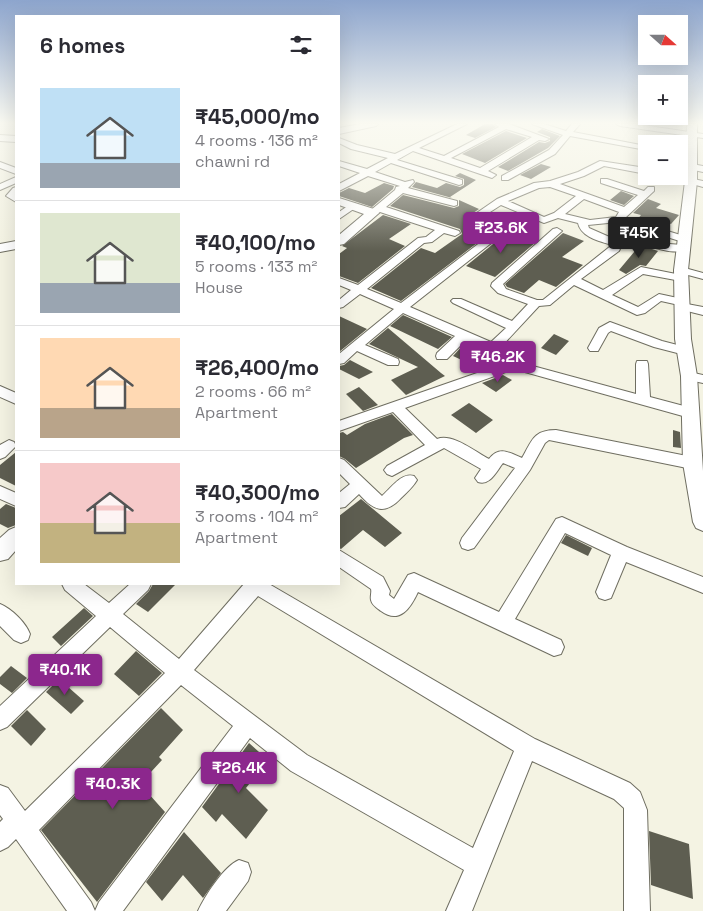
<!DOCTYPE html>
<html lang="en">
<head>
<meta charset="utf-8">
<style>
  :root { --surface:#fff; --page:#f7f7f7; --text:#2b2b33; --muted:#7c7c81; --line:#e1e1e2; --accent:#8c278d }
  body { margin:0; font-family:"Space Grotesk",sans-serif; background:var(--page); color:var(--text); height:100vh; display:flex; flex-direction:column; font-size:19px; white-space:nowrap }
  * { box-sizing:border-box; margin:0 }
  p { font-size:16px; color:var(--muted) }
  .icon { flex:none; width:28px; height:28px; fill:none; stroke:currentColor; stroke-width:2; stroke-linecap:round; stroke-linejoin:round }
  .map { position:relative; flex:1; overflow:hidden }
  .sheet { position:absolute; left:15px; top:15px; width:325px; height:570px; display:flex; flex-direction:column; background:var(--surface); border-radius:0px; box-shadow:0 5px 20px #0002 }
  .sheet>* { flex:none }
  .needle { width:32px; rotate:111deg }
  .buttons { position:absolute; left:638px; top:15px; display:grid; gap:10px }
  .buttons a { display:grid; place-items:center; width:50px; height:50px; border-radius:0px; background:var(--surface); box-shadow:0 5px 20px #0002; font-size:25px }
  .price { position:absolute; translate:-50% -42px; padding:0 11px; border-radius:5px; background:var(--accent); color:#fff; font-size:16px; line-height:32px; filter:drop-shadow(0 1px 2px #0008) }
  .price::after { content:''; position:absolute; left:50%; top:30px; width:15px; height:11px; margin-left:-8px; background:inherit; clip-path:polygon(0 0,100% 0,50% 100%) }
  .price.selected { background:#222; color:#fff }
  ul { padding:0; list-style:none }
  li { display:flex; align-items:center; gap:15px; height:125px; padding:0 25px }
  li+li { border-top:1px solid var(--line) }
  li span { display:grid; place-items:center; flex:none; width:140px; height:100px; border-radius:0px; color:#555 }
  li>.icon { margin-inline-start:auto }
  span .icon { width:60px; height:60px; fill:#fffc; stroke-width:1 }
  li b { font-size:21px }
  h2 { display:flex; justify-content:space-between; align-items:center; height:60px; padding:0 25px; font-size:21px }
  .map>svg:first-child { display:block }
  .building { fill:#5e5e51 }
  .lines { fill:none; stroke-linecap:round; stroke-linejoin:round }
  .minor-casing { stroke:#6f6e61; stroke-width:2 }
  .tertiary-casing { stroke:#6f6e61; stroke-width:2 }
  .minor { fill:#fff; fill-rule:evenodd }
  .tertiary { fill:#fff; fill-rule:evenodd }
</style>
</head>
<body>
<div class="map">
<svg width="703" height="911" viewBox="0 0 703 911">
  <rect width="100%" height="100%" fill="#f4f3e3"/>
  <path class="building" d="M485,124H493L496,127L475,138L466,135Z
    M542,129L560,136L548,148L508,171L498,167L539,142L545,143L550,141V137L537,132Z
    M506,131L527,138L485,163L462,154Z
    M541,164L551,167L531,179L520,175Z
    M460,173L476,180L450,197L452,198L412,187L416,182L437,188L446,183L460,187L464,185V179L455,176Z
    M384,183L394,186L393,189L372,207L339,196V193L349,188L365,193Z
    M621,191L634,196L624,205L610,200Z
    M403,195L454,208L459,206V200L479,209L464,219V222L467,225H474L491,214L495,215L491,217L505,223L502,224L401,301L371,288L421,248L435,253L462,234L460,229L390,206Z
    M648,199L661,204L656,208L679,215L671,224L654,219L650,224L637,220L641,215L633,213Z
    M383,215L411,224L389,239L405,246L358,283L339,276V254L347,248L342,246Z
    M508,232L536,242L495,277L466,266Z
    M563,233L584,241L562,257L583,265L556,287L539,280L524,293L507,287L505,284Z
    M640,245L658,251L646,266L640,265L626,274L619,270Z
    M403,315L452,337L438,349L390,326Z
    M339,316L367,329L339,352Z
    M388,328L441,373L445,376L406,395L391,380L418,367L369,344Z
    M554,334L569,341L556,355L541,348Z
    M465,343L480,349L466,362L453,356Z
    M350,360L373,372L359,379L339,369V366L344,365Z
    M503,375L512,380L496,392L482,383Z
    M359,387L378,405L363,411L346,394Z
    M469,403L493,420L476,433L451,415Z
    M392,414L413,435L404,438L356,468L345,459L339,456V433L343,432L347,435L365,424Z
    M673,430L680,432L681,448L673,447Z
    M16,452V486L0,478V465Z
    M361,499L402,533L385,547L363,530L341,549L339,548V516Z
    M6,504L16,508V525L8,528L0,524V509Z
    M566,535L592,548L588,556L561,543Z
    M153,584H176L148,612L136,604L149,591Z
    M84,608L93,616L61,646L52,637Z
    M136,651L162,673L139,696L114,674Z
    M11,666L27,678L12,693L0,684V677Z
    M59,679L84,701L71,714L46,692Z
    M161,708L183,730L159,757L162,760L140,784L165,812L97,902L41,830Z
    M27,710L46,729L31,746L11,726Z
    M249,743L268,760L246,788L268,810L246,839L222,814L216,822L202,807Z
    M649,831L689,844L693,899L651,885Z
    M184,832L221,873L203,898L183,875L162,901L146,882Z"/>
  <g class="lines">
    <g class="minor-casing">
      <path id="minor" d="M457,124H467L419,148L444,156L499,127L495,124H509L549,139L545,141L539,140L488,171L496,175L492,178L413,151L397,160L462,180V184L459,185L391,163L375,172L405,182L413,180L414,182L408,188L457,201V205L454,206L403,193L386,207L459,231L460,233L455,236L444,233L432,242L424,243L367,289L401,303L503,225H509V229L410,307L491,342L506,328L453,303L451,301L453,299H461L512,321L528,304L498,293L491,286L492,283L553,229L557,228L562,231L503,284L506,289L537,300H543L612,245C599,241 581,237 578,223L558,218L544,223L501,205L473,223H467L465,221L497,199L534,183L550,181L578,172L600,161L646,168V174L604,166L584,176L560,184L624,207L638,195L601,183V179H607L644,191L648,187H654V191L625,218L687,237L688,239L683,242L618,222L588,225L589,228L614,239L628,235L657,243L682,245L687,248C673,260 639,238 623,242L619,251L581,279L603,290L641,267L681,275L687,278L685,280L681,281L643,274L612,295L638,307L659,294L687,300L689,302L687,304L703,307V315L679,309L677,307L679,305L661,301L645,313L637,315L574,285L550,305L539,306L500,348L518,362L636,394V364L637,361H647L648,364L650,397L695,409L697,413L695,417L690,418L514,369L405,408L437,439C453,433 475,452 489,459C499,446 508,452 522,458C532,441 533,430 556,430L692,457L697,459L700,463L697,467L692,469L549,440L545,443L530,470L474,548L468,550L462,548L460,543L462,538L515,468L503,463C496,472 490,486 478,482L475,478L481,469L444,448L392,476L387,474L384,470L387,466L425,445L393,412L339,431V421L503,364L489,351L465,341L447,359H437L436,356L437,353L455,336L403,313L365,345L398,359L399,362L398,365H388L357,351L344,363L339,364V354L394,309L360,294L343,307L339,308V300L351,290L339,285V278L358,285L418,238L426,237L435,230L380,212L377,214H371V210L395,190L396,187L400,186L368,176L339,191V184L360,173L339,166V161L367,169L388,158L351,149L339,143V138L357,145L395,154ZM506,129L532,137L480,168L451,158ZM550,187L576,196L554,213L544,217L508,201L539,188ZM584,199L619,212L616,217L590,220L565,214Z
        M532,124H544L566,131L572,124H580L573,132L646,146V150L570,136L555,154L508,180H502V176L549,150L563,135Z
        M616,124H635L703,134V138L620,126Z
        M679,155L695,157L696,159L692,162L679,159Z
        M0,162L16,168V174L0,168Z
        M692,164L703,166V172L689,169V165Z
        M664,176H679L703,181V187Z
        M16,177V183L0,190V184Z
        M16,187V202L6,196L13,188Z
        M352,203L355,204V208L339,219V212Z
        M681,267L703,273V279L677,272L676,270Z
        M610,322L662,341L689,348L691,351L685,355L654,347L611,331L608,333L598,351H590L588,348L599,328Z
        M689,372L703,375V383L684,379L682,376L684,373Z
        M0,386L16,393V404L0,397Z
        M9,440L14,442L16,446L5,457L0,459V445Z
        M339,458L344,460L382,496C391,488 402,472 414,476L417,480C413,487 407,492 401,498C385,515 374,511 359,494L345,507L339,508V493L350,484L339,473Z
        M0,486L16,493V506L0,499Z
        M562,517L627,547L703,577V593L626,562L611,598L605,600L599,598L596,592L611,555L565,533L515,619L561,640L564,647L561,654L554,656L418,592C411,607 400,625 381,611C377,608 372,605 371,600C370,596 372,593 371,589L339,567V550L383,577L390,591L389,595L394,599L408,575L414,573L499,612L556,519Z
        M62,584H84L109,603L130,584H151L148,590L123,614L179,659L244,584H269L535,739L630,783L640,792L647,810L650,911H624V808L614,799L532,761L472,911H446L464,870L291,771L250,738L123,911H95L99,902L233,726L181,685L39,830L91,902L95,911H67L16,839L8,847L0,851V822L3,819L0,815V785L8,788L25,811L165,673L110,627L7,727L0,730V706L96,616L65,590ZM258,596L514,751L473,848L307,755L194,670Z
        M0,604C12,609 26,623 30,634L28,640L21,643L14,640L0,626Z
        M239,860L248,863L251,872L248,881L226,911H198C205,896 224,866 239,860Z"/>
    </g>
    <g class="tertiary-casing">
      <path id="tertiary" d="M360,124H378L376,126L339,134V128Z
        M687,124H697V181L688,270L691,339L697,376L703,471V531L696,528L693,522L683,463L681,376L675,339L674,270L685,181Z
        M0,135L16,136V142L0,141Z
        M339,198L377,210L379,213L344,244L339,245V235L364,214L339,205Z
        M16,241V249L0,252V244Z
        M16,527V550L8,559L0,561V538L9,530Z"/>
    </g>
    <use href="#minor" class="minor"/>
    <use href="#tertiary" class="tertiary"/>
  </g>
  <linearGradient id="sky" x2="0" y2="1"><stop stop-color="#8da5cd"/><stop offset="0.49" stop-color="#fafaf2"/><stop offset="1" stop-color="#fafaf2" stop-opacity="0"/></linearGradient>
  <rect width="703" height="251" fill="url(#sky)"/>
</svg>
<div class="buttons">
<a><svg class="needle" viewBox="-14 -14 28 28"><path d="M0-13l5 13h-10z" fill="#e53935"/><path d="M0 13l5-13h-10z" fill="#7c7c81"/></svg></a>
<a>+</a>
<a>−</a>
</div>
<b class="price" style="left:501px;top:254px">₹23.6K</b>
<b class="price selected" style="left:639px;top:259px">₹45K</b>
<b class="price" style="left:498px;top:383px">₹46.2K</b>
<b class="price" style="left:65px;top:696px">₹40.1K</b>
<b class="price" style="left:239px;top:794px">₹26.4K</b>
<b class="price" style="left:113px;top:810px">₹40.3K</b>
<section class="sheet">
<h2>6 homes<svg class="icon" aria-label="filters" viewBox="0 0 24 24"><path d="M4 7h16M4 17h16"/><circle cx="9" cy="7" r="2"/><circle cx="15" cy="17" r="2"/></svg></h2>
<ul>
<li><span style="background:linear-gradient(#bfe0f5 75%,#9aa5b1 0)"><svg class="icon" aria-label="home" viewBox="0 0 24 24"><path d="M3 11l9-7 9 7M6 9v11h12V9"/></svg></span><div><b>₹45,000/mo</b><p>4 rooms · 136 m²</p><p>chawni rd</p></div></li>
<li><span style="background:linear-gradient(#dfe7d0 70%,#9aa5b1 0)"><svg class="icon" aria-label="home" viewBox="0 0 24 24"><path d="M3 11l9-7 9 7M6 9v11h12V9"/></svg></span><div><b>₹40,100/mo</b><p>5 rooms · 133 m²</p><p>House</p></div></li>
<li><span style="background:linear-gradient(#ffd9b3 70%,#b9a48a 0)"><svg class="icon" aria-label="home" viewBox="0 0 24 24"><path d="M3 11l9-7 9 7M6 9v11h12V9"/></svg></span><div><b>₹26,400/mo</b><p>2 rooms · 66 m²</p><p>Apartment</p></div></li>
<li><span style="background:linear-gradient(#f6c9c9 60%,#c2b280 0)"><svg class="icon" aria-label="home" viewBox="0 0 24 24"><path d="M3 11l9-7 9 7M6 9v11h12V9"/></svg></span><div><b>₹40,300/mo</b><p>3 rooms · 104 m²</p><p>Apartment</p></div></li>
</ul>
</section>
</div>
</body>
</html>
